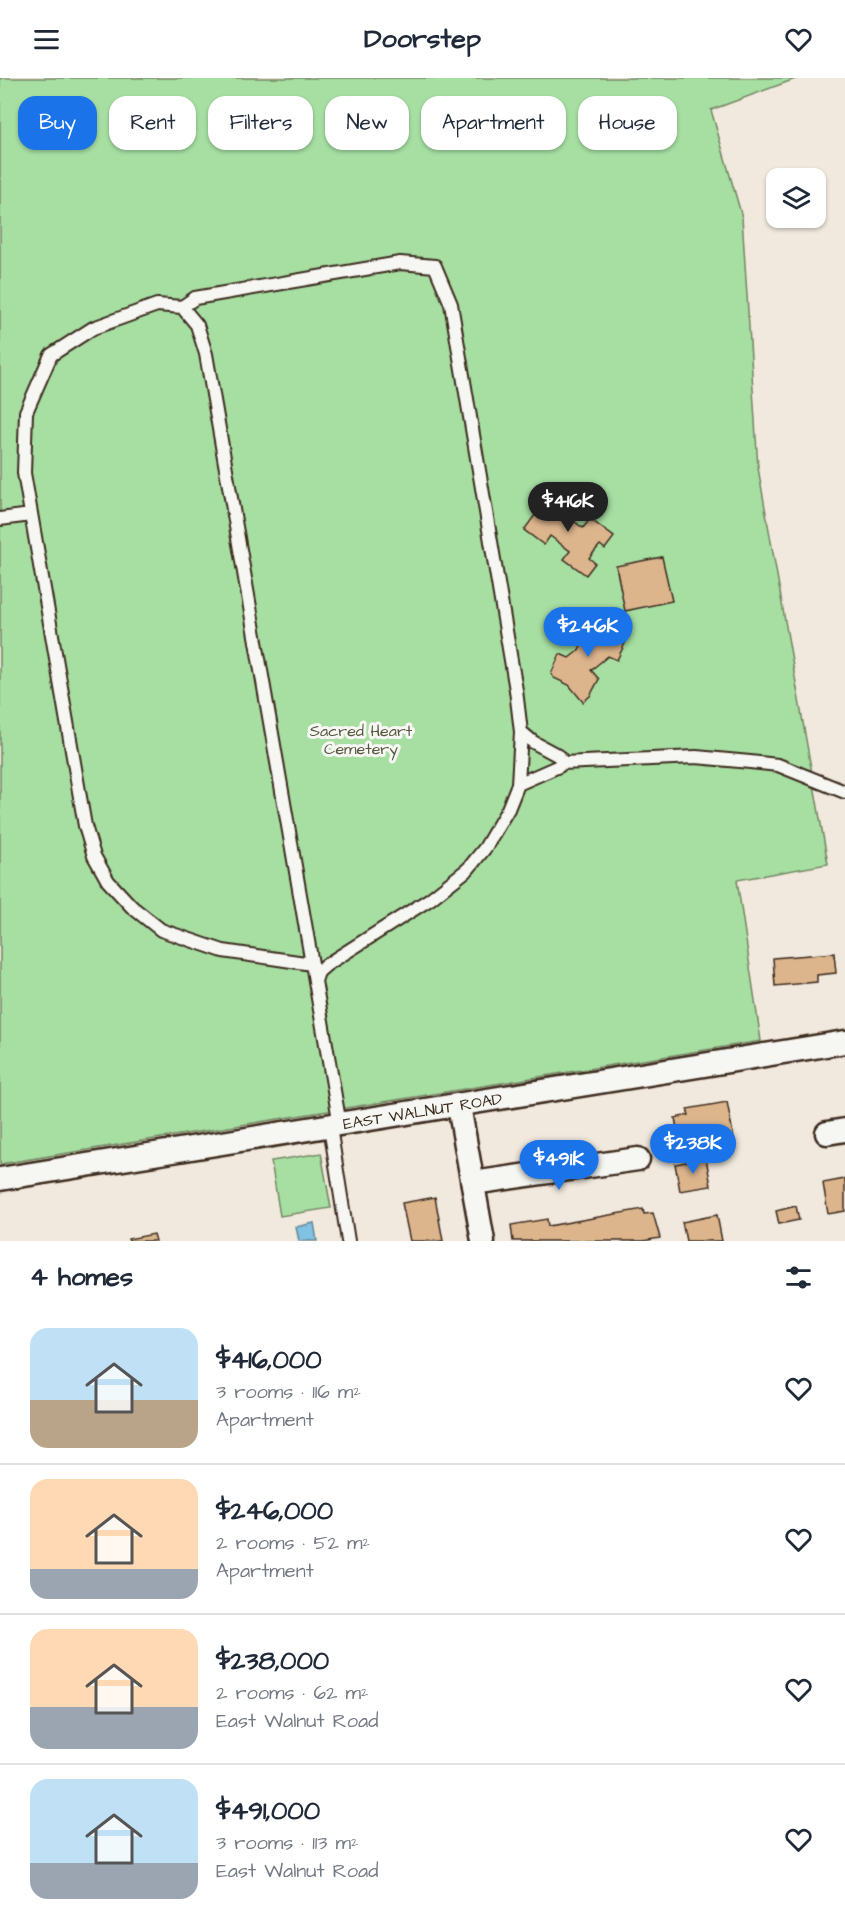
<!DOCTYPE html>
<html lang="en">
<head>
<meta charset="utf-8">
<style>
  :root { --surface:#fff; --page:#f6f6f7; --text:#1f2937; --muted:#747a83; --line:#e0e1e3; --accent:#1a73e8 }
  body { margin:0; font-family:"Architects Daughter",sans-serif; background:var(--page); color:var(--text); height:100vh; display:flex; flex-direction:column; font-size:22px; white-space:nowrap }
  * { box-sizing:border-box; margin:0 }
  p { font-size:20px; color:var(--muted) }
  .icon { flex:none; width:33px; height:33px; fill:none; stroke:currentColor; stroke-width:2; stroke-linecap:round; stroke-linejoin:round }
  .map { position:relative; height:1163px; overflow:hidden }
  .drawer { display:flex; flex-direction:column; background:var(--surface); flex:1 }
  .drawer>* { flex:none }
  .banner { position:absolute; left:18px; top:18px; width:810px; height:54px; display:flex; gap:12px }
  .fabs { position:absolute; left:766px; top:90px; display:grid; gap:12px }
  .fabs a { display:grid; place-items:center; width:60px; height:60px; border-radius:12px; background:var(--surface); box-shadow:0 2px 4px #0004; font-size:30px }
  .price { position:absolute; translate:-50% -51px; padding:0 14px; border-radius:21px; background:var(--accent); color:#fff; font-size:20px; line-height:39px; filter:drop-shadow(0 2px 3px #0008) }
  .price::after { content:''; position:absolute; left:50%; top:36px; width:18px; height:14px; margin-left:-9px; background:inherit; clip-path:polygon(0 0,100% 0,50% 100%) }
  .price.active { background:#222; color:#fff }
  ul { padding:0; list-style:none }
  li { display:flex; align-items:center; gap:18px; height:150px; padding:0 30px }
  li+li { border-top:2px solid var(--line) }
  li span { display:grid; place-items:center; flex:none; width:168px; height:120px; border-radius:18px; color:#555 }
  li>.icon { margin-inline-start:auto }
  span .icon { width:72px; height:72px; fill:#fffc; stroke-width:1 }
  li b { font-size:26px }
  h2 { display:flex; justify-content:space-between; align-items:center; height:72px; padding:0 30px; font-size:26px }
  .chip { padding:0 21px; border-radius:18px; background:var(--surface); box-shadow:0 2px 4px #0004; font-size:21px; line-height:54px }
  .chip.active { background:var(--accent); color:#fff }
  header { display:flex; justify-content:space-between; align-items:center; height:78px; padding:0 30px; background:var(--surface); font-size:27px; font-weight:700 }
  .map>svg:first-child { display:block }
  .green { fill:#a7dfa3; stroke:#718460; stroke-width:1.5 }
  .water { fill:#81c1e2; stroke:#658594; stroke-width:1.5 }
  .building { fill:#dcb58d; stroke:#3b2a1e; stroke-width:1.5 }
  .lines { fill:none; stroke-linecap:round; stroke-linejoin:round }
  .service-casing { stroke:#3b2a1e; stroke-width:16 }
  .minor-casing { stroke:#3b2a1e; stroke-width:27 }
  .service { stroke:#f6f6f2; stroke-width:12 }
  .minor { stroke:#f6f6f2; stroke-width:22 }
  .labels { text-anchor:middle; stroke-width:6; stroke-linejoin:round; paint-order:stroke }
  .park-label { font-size:16px; fill:#56573f; stroke:#f6f6f2 }
  .street-label { font-size:16px; fill:#3b2a1e; stroke:#f6f6f2 }
</style>
</head>
<body>
<header><svg class="icon" aria-label="menu" viewBox="0 0 24 24"><path d="M4 6h16M4 12h16M4 18h16"/></svg>Doorstep<svg class="icon" aria-label="heart" viewBox="0 0 24 24"><path d="M12 20l-8-8c-3-5 5-10 8-4 3-6 11-1 8 4z"/></svg></header>
<div class="map">
<svg width="845" height="1163" viewBox="0 0 845 1163">
  <rect width="100%" height="100%" fill="#f1e9de"/>
  <filter id="ink" filterUnits="userSpaceOnUse"><feTurbulence type="fractalNoise" baseFrequency=".0167" numOctaves="2"/><feDisplacementMap in="SourceGraphic" scale="12" xChannelSelector="R" yChannelSelector="G"/><feConvolveMatrix kernelMatrix="1 2 1 2 8 2 1 2 1" color-interpolation-filters="sRGB"/></filter>
  <g filter="url(#ink)">
    <path class="green" d="M0,0H798L711,32L742,139L758,390L828,786L737,802L761,963L0,1086Z
      M321,1075L331,1130L280,1138L271,1083Z"/>
    <path class="water" d="M314,1145L317,1163H299L296,1149Z"/>
    <path class="building" d="M552,414L572,429L566,437L583,450L590,441L614,459L605,471L600,467L589,480L595,485L586,497L564,481L570,473L550,458L544,467L524,452Z
      M662,479L672,523L625,533L616,488Z
      M592,533L608,553L627,561L617,582L608,578L591,592L599,601L590,618L583,624L569,607L554,600L551,596L560,576L569,580L579,572L584,560L593,553L584,548L587,543L584,540Z
      M834,875L836,895L817,897V904L775,908L773,880Z
      M727,1024L734,1061L681,1071L675,1040L689,1037L687,1031Z
      M706,1080L711,1108L680,1113L675,1086Z
      M845,1101V1133L828,1136L823,1105Z
      M435,1119L443,1163H410L402,1125Z
      M796,1128L799,1142L779,1146L776,1133Z
      M643,1131L644,1136L653,1135L660,1160L643,1163H513L511,1147L547,1141L548,1148Z
      M717,1137L722,1163H686L682,1144Z
      M154,1156L156,1163H129L128,1161Z"/>
    <g class="lines">
      <g class="service-casing">
        <path id="service" d="M182,229L195,220L400,185L435,188L451,226L516,612L521,654L518,706L508,731L485,770L468,791L430,821L326,887L318,894L315,903L340,1047
          M0,441L31,437
          M562,685L696,679L750,684L778,687L845,714
          M518,706L559,688L562,685L559,678L533,664L521,654
          M312,886L223,873L161,852L132,829L108,803L94,778L85,748L24,395L26,334L51,277L93,250L157,227L182,229L197,247L206,276L315,903
          M330,1049L348,1163"/>
      </g>
      <g class="minor-casing">
        <g id="minor">
          <path d="M459,1028L483,1163"/>
          <path d="M827,1055L845,1052"/>
          <path id="s1" d="M0,1101L845,964"/>
          <path d="M473,1105L638,1081"/>
        </g>
      </g>
      <use href="#service" class="service"/>
      <use href="#minor" class="minor"/>
    </g>
  </g>
  <g class="labels">
    <g class="park-label">
      <text x="361" y="658">Sacred Heart<tspan x="361" dy="18">Cemetery</tspan></text>
    </g>
    <g class="street-label">
      <text dy="6" stroke="none"><textPath href="#s1" startOffset="428">EAST WALNUT ROAD</textPath></text>
    </g>
  </g>
</svg>
<div class="fabs">
<a><svg class="icon" aria-label="layers" viewBox="0 0 24 24"><path d="M12 4l9 5-9 5-9-5zM3 14l9 5 9-5"/></svg></a>
</div>
<b class="price active" style="left:568px;top:455px">$416K</b>
<b class="price" style="left:588px;top:580px">$246K</b>
<b class="price" style="left:693px;top:1097px">$238K</b>
<b class="price" style="left:559px;top:1113px">$491K</b>
<div class="banner">
<a class="chip active">Buy</a>
<a class="chip">Rent</a>
<a class="chip">Filters</a>
<a class="chip">New</a>
<a class="chip">Apartment</a>
<a class="chip">House</a>
</div>
</div>
<section class="drawer">
<h2>4 homes<svg class="icon" aria-label="filters" viewBox="0 0 24 24"><path d="M4 7h16M4 17h16"/><circle cx="9" cy="7" r="2"/><circle cx="15" cy="17" r="2"/></svg></h2>
<ul>
<li><span style="background:linear-gradient(#bfe0f5 60%,#b9a48a 0)"><svg class="icon" aria-label="home" viewBox="0 0 24 24"><path d="M3 11l9-7 9 7M6 9v11h12V9"/></svg></span><div><b>$416,000</b><p>3 rooms · 116 m²</p><p>Apartment</p></div><svg class="icon" aria-label="heart" viewBox="0 0 24 24"><path d="M12 20l-8-8c-3-5 5-10 8-4 3-6 11-1 8 4z"/></svg></li>
<li><span style="background:linear-gradient(#ffd9b3 75%,#9aa5b1 0)"><svg class="icon" aria-label="home" viewBox="0 0 24 24"><path d="M3 11l9-7 9 7M6 9v11h12V9"/></svg></span><div><b>$246,000</b><p>2 rooms · 52 m²</p><p>Apartment</p></div><svg class="icon" aria-label="heart" viewBox="0 0 24 24"><path d="M12 20l-8-8c-3-5 5-10 8-4 3-6 11-1 8 4z"/></svg></li>
<li><span style="background:linear-gradient(#ffd9b3 65%,#9aa5b1 0)"><svg class="icon" aria-label="home" viewBox="0 0 24 24"><path d="M3 11l9-7 9 7M6 9v11h12V9"/></svg></span><div><b>$238,000</b><p>2 rooms · 62 m²</p><p>East Walnut Road</p></div><svg class="icon" aria-label="heart" viewBox="0 0 24 24"><path d="M12 20l-8-8c-3-5 5-10 8-4 3-6 11-1 8 4z"/></svg></li>
<li><span style="background:linear-gradient(#bfe0f5 70%,#9aa5b1 0)"><svg class="icon" aria-label="home" viewBox="0 0 24 24"><path d="M3 11l9-7 9 7M6 9v11h12V9"/></svg></span><div><b>$491,000</b><p>3 rooms · 113 m²</p><p>East Walnut Road</p></div><svg class="icon" aria-label="heart" viewBox="0 0 24 24"><path d="M12 20l-8-8c-3-5 5-10 8-4 3-6 11-1 8 4z"/></svg></li>
</ul>
</section>
</body>
</html>
